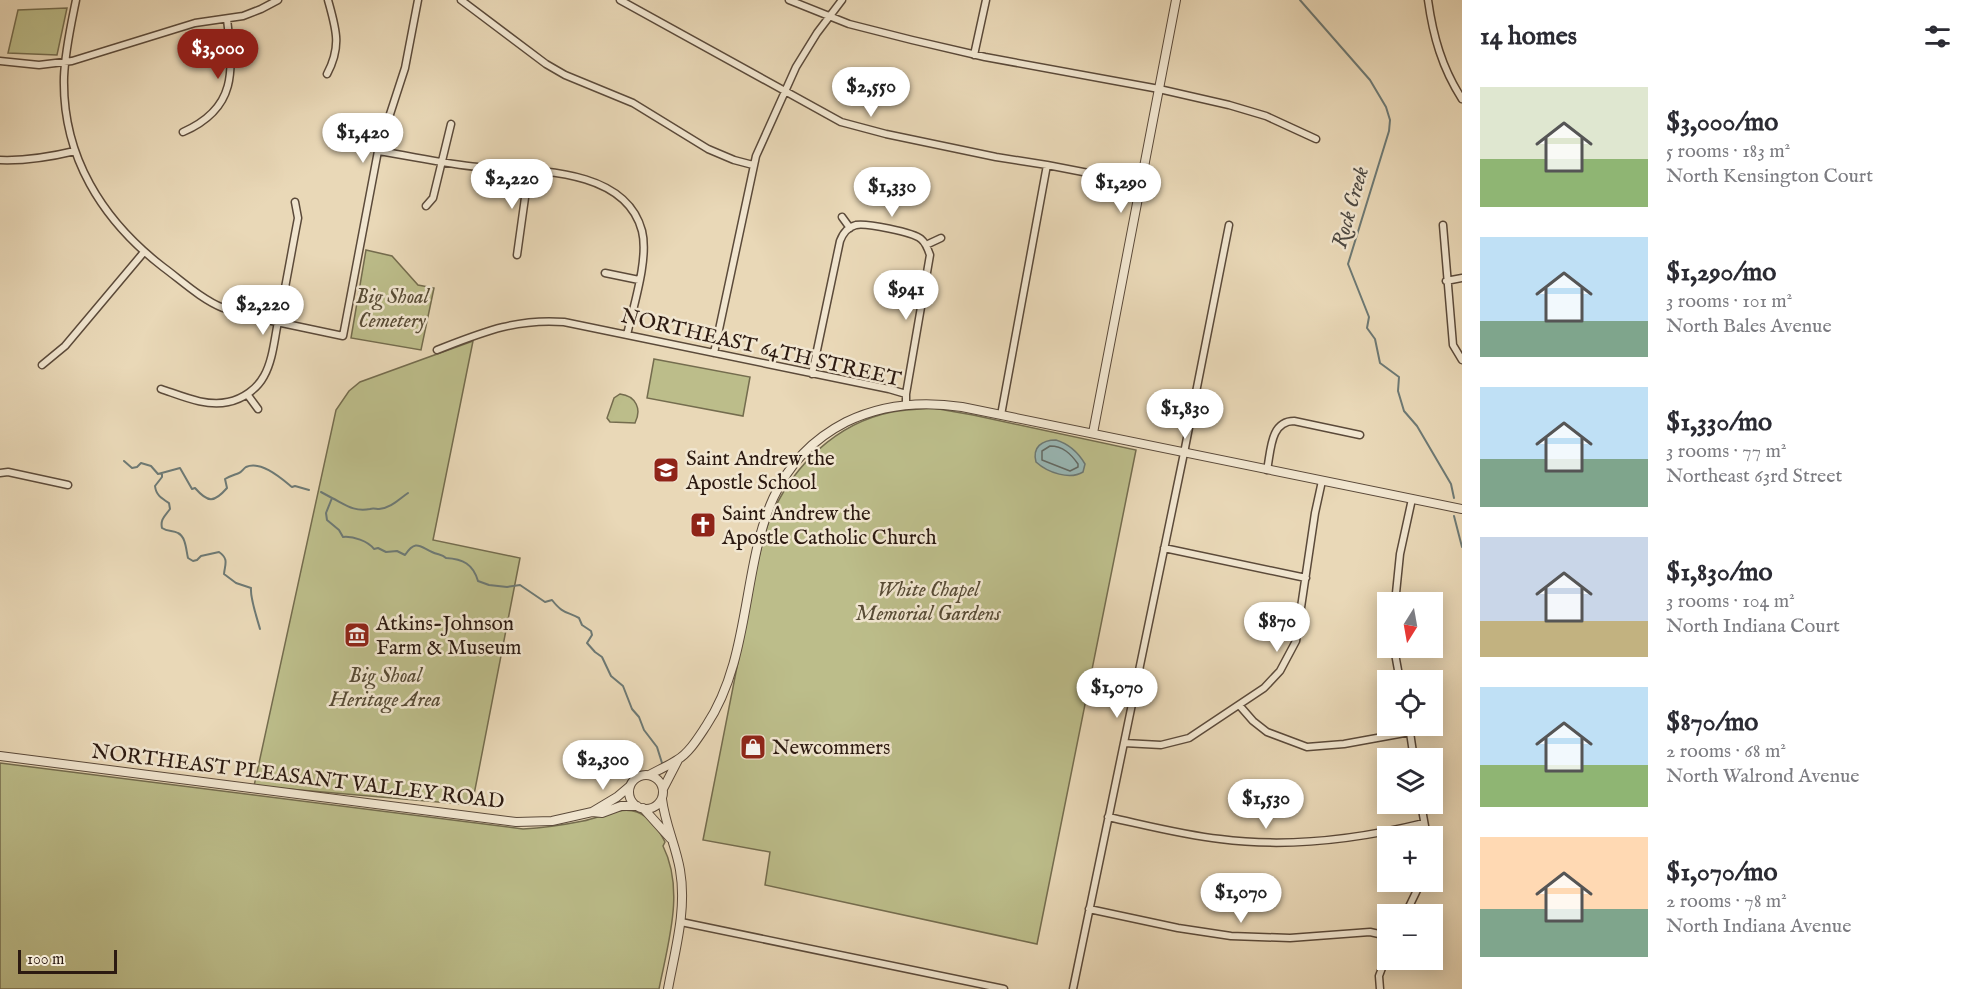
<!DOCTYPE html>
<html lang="en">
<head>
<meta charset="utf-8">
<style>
  :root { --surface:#fff; --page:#f2f2f3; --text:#2b2b33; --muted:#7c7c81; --accent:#8f2418 }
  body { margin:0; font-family:"IM FELL English",serif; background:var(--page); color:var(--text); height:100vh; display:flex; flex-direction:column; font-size:22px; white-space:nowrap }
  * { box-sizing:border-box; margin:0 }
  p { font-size:20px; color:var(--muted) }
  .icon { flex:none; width:33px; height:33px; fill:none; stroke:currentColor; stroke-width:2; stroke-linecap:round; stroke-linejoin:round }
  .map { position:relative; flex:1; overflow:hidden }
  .sheet { display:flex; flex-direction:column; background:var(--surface); width:510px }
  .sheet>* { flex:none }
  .needle { width:39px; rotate:191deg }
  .controls { position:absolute; left:1377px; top:592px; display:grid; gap:12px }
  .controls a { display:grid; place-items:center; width:66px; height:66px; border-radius:0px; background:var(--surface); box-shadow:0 3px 15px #0003; font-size:30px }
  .scale { position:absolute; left:18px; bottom:15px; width:99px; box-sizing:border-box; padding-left:6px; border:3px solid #2c1a11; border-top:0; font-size:16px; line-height:21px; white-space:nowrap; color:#2c1a11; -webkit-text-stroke:4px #f1e6d0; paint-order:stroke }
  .price { position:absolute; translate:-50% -51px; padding:0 14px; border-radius:21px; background:#fff; color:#222; font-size:20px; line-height:39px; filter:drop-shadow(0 2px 3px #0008) }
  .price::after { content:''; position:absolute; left:50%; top:36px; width:18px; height:14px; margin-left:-9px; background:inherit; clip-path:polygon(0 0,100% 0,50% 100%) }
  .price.current { background:var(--accent); color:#fff }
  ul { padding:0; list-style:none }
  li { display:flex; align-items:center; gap:18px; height:150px; padding:0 18px }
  li span { display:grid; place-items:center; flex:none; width:168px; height:120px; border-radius:0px; color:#555 }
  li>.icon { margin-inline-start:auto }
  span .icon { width:72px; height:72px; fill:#fffc; stroke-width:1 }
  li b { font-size:26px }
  h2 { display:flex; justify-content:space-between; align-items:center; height:72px; padding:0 18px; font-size:26px }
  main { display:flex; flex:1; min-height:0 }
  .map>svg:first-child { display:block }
  .green { fill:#bcbd8a; stroke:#746c4e; stroke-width:1.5 }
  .water { fill:#99b8b6; stroke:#6d7974; stroke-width:1.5 }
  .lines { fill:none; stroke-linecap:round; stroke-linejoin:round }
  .shore { stroke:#626964; stroke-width:1.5 }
  .stream { stroke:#6d7974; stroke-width:2 }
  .minor-casing { stroke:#5b4a3a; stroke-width:9 }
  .tertiary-casing { stroke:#5b4a3a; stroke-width:10 }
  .minor { stroke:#f1e6d0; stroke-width:6 }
  .tertiary { stroke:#f1e6d0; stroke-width:8 }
  .labels { text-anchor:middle; stroke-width:5; stroke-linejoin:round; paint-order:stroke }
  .park-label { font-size:21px; font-style:italic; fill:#574b35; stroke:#f1e6d0 }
  .street-label { font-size:21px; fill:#2c1a11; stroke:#f1e6d0 }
  .poi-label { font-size:21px; fill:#2c1a11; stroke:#f1e6d0; text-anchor:start }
  .water-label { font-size:22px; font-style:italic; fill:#4d4943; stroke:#f1e6d0 }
</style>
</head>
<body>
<main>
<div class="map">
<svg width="1462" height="989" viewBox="0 0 1462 989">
  <rect width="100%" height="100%" fill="#e9d8b7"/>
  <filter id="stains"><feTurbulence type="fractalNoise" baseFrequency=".00333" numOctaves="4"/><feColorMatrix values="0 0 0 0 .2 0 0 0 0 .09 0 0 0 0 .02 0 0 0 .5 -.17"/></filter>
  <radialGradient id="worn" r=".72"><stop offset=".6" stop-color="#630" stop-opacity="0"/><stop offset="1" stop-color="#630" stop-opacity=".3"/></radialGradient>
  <path class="green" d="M67,8L57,55L8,53L18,10Z
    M366,250L392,256L418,285L434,288L421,350L351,338Z
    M473,341L433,540L520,558L472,805L254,786L336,410L349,391L360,382Z
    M654,359L750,377L743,416L647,398Z
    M620,394C636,396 642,409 635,423L610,422L607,418L614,398Z
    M933,408L973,415L1136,450L1037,944L765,885L770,852L703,840L758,560C762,546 765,530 771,516C793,466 836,423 892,412C905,410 920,409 933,408Z
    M0,763L523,829C543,828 563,825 583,821C600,818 619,806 637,812C650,817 659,830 665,842L663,846C685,890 668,943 659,989H0Z"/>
  <path class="water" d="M1056,440C1069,444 1078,452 1085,464L1083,472C1070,480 1048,473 1036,462C1032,447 1042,440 1056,440Z"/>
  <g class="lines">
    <path class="shore" d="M1050,446C1063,446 1071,454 1078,464V467L1070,471L1042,460V451Z"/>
    <path class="stream" d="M1300,0L1370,80L1386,107L1390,120L1389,131L1348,264L1369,317L1367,328L1375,339L1380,363L1399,377L1398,391L1404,411L1417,426L1451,484L1454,498
      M124,461L132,468L137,467L141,463L151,466L158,474L180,468L192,489L195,488C208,503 214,503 227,488L225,479C230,476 234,475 239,473C242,472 243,469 246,467C261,460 282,479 292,487L295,486L309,490
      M162,473V477L155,486C156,495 161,498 169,503L170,509C165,516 160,519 162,528C168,532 173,530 178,533C186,537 186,550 188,558L193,561L197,560L201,556L219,552C229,559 225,564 224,574L236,583L251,588C250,598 257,618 260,629
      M321,492L332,498L326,513L327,520L339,530L343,537C353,536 368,541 374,549L378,548L386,552L397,551L405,555C416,539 420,547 432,552C438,555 442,554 446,558C463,559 473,564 478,581L489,585L507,587L520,585L545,602L552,600C563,614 566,611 579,618L582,625L591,631L592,635L587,643L595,652L602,657L611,676L623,686L632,709L639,717L644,730L657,747L662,763
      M332,498C346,505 354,512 370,509C373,508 376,509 379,509C391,508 399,499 408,493
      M1454,516L1462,547"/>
    <g class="minor-casing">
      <path id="minor" d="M76,0C71,25 65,51 64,77C62,156 102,220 163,267C182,281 201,299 223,308C239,315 255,317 272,321C295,326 319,331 343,336L378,151L405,68L418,0
        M461,0L546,64L565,75L633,103L708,149L734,160L753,165
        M620,0L841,122L886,134L996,157L1047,165L1140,183
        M789,0L849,24L912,40L985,57L1159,89L1229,105L1266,116L1316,139
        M1428,0C1433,36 1442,68 1462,99
        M974,55L986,0
        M0,61L39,65L72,61L195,23L243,16L261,9L278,0
        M327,74C342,46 336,29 328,0
        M183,132C238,108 233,70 227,19
        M378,151C411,156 445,164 478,167C530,171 625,166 642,231C649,259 633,307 627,335
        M0,160C26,161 50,157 75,151
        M426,206L433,198L451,124
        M842,217L850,228
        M1443,225L1453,345L1462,360
        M926,245L941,238
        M517,255L529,169
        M605,273L639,280
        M1446,281L1462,278
        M437,350C481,333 516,318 564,322L889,389L906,394V405
        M714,353L756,156L796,67L817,33L842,0
        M42,365L65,346L144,252
        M812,374L840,241C843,233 848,227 856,225C866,223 913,232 921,239C926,243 928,249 930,255L906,394
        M161,389C182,396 206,407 228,402C243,399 257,389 264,376C272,362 274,343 277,327C285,291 291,254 298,218L295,202
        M247,394L258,409
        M1001,415L1047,165
        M1267,470C1271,451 1270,421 1294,421L1360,435
        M0,473L8,472L68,485
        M1164,548L1306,578
        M1395,603L1400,554L1412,499
        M1394,648L1400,681
        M1239,705L1253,721L1267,732L1307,747L1344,744L1410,732
        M1409,726L1414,759
        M1124,743L1161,745L1189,738L1264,688L1280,671L1296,641L1315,513L1322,481
        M1421,804L1427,837
        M1108,817C1145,825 1183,835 1220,839C1287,848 1359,839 1424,823
        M1089,909L1178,928L1231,936L1290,938L1370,932L1388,936
        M1405,915L1421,882
        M681,922L1004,989
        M1073,989L1184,453L1229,225
        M1380,989L1379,976L1388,952"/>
    </g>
    <g class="tertiary-casing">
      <path id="tertiary" d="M1093,433L1176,0
        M0,756L516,822L552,821L592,812L602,813L621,806H637
        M649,775C658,770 668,766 677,760C689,753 698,738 706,726C771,628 723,485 846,422C883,404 922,401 962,407L1462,509
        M629 792a17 17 0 1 1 34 0a17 17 0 1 1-34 0Z
        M663,789L678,760
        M662,799C665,824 676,846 680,870C687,910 675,950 668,989
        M643,808L670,838
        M592,812L617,797L630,786"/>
    </g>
    <use href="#minor" class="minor"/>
    <use href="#tertiary" class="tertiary"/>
  </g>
  <defs>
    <g id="school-square" transform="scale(1.35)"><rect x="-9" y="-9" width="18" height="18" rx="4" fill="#8f2418" stroke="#f1e6d0"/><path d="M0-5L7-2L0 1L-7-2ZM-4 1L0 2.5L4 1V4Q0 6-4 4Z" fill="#fff"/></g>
    <g id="church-square" transform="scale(1.35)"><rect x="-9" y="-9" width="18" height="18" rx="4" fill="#8f2418" stroke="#f1e6d0"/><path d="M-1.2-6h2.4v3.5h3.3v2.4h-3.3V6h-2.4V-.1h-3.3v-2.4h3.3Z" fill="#fff"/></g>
    <g id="museum-square" transform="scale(1.35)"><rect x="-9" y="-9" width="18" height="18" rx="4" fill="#8f2418" stroke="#f1e6d0"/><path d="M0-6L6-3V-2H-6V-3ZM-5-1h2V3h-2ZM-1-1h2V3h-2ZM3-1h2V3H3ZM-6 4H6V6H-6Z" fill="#fff"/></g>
    <g id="shop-square" transform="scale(1.35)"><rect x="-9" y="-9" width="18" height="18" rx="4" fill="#8f2418" stroke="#f1e6d0"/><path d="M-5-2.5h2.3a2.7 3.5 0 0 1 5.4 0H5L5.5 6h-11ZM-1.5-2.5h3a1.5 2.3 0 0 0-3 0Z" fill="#fff"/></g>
  </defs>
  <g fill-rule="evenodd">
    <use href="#school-square" x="666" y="470"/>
    <use href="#church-square" x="703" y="525"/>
    <use href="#museum-square" x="357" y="635"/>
    <use href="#shop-square" x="753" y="747"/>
  </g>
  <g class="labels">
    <g class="park-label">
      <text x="392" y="303">Big Shoal<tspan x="392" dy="24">Cemetery</tspan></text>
      <text x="928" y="596">White Chapel<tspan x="928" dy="24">Memorial Gardens</tspan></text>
      <text x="385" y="682">Big Shoal<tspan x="385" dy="24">Heritage Area</tspan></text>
    </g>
    <g class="street-label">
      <text transform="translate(761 347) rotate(13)" y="7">NORTHEAST 64TH STREET</text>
      <text transform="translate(298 776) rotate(7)" y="7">NORTHEAST PLEASANT VALLEY ROAD</text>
    </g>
    <g class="poi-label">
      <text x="686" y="465">Saint Andrew the<tspan x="686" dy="24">Apostle School</tspan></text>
      <text x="722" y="520">Saint Andrew the<tspan x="722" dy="24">Apostle Catholic Church</tspan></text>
      <text x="376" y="630">Atkins-Johnson<tspan x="376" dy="24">Farm &amp; Museum</tspan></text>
      <text x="772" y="754">Newcommers</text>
    </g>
    <g class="water-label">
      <text transform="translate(1349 207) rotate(-74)" y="8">Rock Creek</text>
    </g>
  </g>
  <rect width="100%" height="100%" filter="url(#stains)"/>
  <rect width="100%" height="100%" fill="url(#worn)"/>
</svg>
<div class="controls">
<a><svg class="needle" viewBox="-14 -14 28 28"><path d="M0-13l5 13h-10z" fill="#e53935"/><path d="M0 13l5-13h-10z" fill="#7c7c81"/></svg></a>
<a><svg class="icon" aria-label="locate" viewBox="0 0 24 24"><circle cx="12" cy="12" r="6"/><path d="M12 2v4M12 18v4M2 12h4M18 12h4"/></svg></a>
<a><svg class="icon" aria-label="layers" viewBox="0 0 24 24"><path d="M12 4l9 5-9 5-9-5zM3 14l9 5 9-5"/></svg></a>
<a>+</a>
<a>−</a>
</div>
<div class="scale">100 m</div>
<b class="price current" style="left:218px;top:80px">$3,000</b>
<b class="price" style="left:871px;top:118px">$2,550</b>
<b class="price" style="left:363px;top:164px">$1,420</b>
<b class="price" style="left:512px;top:210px">$2,220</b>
<b class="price" style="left:1121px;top:214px">$1,290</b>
<b class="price" style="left:892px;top:218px">$1,330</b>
<b class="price" style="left:906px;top:321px">$941</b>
<b class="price" style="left:263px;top:336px">$2,220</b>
<b class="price" style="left:1185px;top:440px">$1,830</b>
<b class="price" style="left:1277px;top:653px">$870</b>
<b class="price" style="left:1117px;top:719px">$1,070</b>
<b class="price" style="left:603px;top:791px">$2,300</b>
<b class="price" style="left:1266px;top:830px">$1,530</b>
<b class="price" style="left:1241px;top:924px">$1,070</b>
</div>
<section class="sheet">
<h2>14 homes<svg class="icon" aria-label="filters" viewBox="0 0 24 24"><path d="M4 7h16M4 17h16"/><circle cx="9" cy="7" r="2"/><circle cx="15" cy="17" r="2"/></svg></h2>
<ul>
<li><span style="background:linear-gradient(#dfe7d0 60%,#8fb573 0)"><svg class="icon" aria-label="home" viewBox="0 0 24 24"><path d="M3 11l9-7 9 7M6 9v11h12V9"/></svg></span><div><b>$3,000/mo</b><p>5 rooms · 183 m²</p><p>North Kensington Court</p></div></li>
<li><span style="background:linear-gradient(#bfe0f5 70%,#7fa58c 0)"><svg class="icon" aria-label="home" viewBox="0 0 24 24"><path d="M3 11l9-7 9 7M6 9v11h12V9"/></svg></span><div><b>$1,290/mo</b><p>3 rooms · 101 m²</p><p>North Bales Avenue</p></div></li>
<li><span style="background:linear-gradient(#bfe0f5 60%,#7fa58c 0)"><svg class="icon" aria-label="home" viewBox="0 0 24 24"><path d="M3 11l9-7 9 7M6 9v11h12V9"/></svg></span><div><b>$1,330/mo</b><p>3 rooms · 77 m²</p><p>Northeast 63rd Street</p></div></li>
<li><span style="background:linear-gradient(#c9d6e8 70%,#c2b280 0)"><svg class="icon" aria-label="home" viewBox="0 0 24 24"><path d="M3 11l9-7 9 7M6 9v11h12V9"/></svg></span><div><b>$1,830/mo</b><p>3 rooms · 104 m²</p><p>North Indiana Court</p></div></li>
<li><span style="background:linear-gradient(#bfe0f5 65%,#8fb573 0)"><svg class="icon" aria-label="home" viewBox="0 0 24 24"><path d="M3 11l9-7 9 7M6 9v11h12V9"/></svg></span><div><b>$870/mo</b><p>2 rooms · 68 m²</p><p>North Walrond Avenue</p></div></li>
<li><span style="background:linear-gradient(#ffd9b3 60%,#7fa58c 0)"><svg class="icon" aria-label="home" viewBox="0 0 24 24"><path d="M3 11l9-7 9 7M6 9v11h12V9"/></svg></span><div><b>$1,070/mo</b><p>2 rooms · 78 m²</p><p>North Indiana Avenue</p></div></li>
</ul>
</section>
</main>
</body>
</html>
